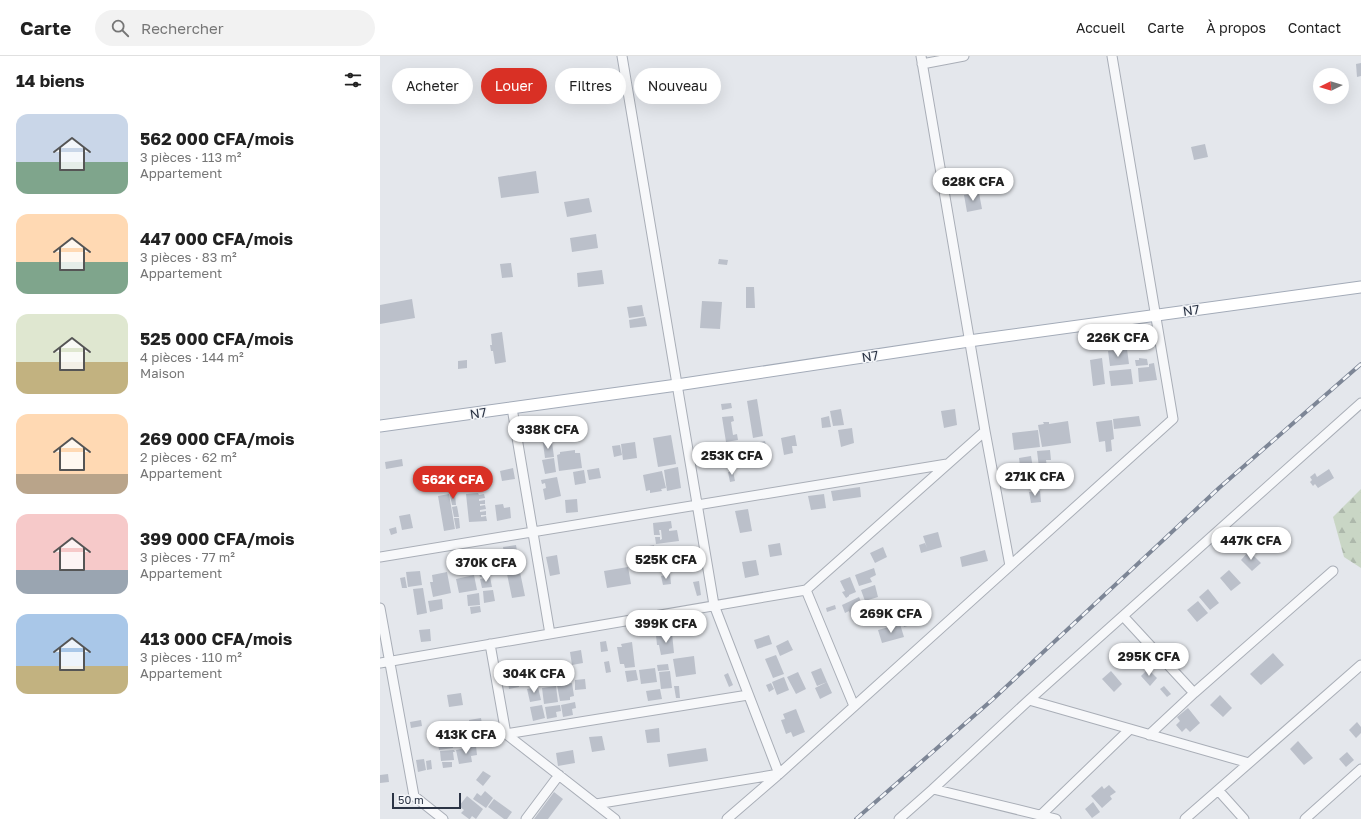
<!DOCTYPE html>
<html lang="fr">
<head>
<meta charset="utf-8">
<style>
  :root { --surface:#fff; --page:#f2f2f2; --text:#222; --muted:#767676; --line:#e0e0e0; --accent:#d93025 }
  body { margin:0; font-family:"Golos Text",sans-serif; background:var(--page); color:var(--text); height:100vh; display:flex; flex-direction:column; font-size:15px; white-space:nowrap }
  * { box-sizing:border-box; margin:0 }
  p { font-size:13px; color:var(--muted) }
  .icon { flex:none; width:22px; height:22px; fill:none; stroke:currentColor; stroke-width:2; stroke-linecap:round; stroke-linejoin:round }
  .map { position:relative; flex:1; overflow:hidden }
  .drawer { display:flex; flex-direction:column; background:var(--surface); width:380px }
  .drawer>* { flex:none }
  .banner { position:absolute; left:12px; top:12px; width:380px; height:36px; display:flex; gap:8px }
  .needle { width:26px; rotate:265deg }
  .buttons { position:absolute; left:933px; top:12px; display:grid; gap:8px }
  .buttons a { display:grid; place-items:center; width:36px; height:36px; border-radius:50%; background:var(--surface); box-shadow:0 4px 16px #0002; font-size:20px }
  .scale { position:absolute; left:12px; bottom:10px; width:69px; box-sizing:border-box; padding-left:4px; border:2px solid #2b3445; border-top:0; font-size:11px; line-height:14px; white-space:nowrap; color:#2b3445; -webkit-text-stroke:3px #f4f6f9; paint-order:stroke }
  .price { position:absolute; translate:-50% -34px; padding:0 9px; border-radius:14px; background:#fff; color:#222; font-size:13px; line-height:26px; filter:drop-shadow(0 1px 2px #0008) }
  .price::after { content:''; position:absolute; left:50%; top:24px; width:12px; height:9px; margin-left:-6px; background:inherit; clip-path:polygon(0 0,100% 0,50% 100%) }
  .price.on { background:var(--accent); color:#fff }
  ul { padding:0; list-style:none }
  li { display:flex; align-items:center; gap:12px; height:100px; padding:0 16px }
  li span { display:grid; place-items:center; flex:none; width:112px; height:80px; border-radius:12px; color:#555 }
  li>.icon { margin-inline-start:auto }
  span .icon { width:48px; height:48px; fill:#fffc; stroke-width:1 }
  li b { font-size:17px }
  h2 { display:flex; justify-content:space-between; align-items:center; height:48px; padding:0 16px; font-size:17px }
  .pill { padding:0 14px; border-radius:18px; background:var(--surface); box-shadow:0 4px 16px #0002; font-size:14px; line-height:36px }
  .pill.on { background:var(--accent); color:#fff }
  header { display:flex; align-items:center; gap:24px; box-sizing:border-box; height:56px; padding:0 20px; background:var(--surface); border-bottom:1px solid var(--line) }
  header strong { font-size:19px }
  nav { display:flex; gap:22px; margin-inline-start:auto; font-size:14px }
  .search { width:280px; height:36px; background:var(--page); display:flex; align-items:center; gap:10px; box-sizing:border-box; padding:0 14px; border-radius:22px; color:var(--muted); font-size:15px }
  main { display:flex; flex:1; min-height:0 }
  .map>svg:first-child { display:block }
  .forest { fill:url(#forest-firs) }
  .building { fill:#bbc0ca }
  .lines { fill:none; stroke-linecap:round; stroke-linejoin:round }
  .minor-casing { stroke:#a9aeb7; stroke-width:11 }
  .major-casing { stroke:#a3abb8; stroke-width:13 }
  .minor { stroke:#f7f8fa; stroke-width:9 }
  .major { stroke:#fff; stroke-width:11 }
  .rail-casing { stroke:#7d8696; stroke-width:4 }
  .rail { stroke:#f4f6f9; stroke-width:2.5; stroke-dasharray:8; stroke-linecap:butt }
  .labels { text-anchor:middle; stroke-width:3; stroke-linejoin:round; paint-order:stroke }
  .street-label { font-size:13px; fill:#2b3445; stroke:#f4f6f9 }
</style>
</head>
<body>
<header>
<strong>Carte</strong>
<div class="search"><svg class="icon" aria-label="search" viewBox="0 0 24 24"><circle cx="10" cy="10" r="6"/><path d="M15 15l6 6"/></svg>Rechercher</div>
<nav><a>Accueil</a><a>Carte</a><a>À propos</a><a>Contact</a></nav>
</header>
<main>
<section class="drawer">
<h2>14 biens<svg class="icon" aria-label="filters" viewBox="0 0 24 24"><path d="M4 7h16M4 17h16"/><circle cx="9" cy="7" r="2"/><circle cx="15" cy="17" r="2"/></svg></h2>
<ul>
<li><span style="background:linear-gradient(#c9d6e8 60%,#7fa58c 0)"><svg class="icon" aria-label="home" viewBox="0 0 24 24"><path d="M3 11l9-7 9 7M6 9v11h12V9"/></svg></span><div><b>562 000 CFA/mois</b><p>3 pièces · 113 m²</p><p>Appartement</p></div></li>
<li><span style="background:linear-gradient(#ffd9b3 60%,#7fa58c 0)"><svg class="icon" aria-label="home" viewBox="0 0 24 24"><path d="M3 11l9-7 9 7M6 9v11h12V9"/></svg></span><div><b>447 000 CFA/mois</b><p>3 pièces · 83 m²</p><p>Appartement</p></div></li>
<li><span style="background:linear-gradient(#dfe7d0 60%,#c2b280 0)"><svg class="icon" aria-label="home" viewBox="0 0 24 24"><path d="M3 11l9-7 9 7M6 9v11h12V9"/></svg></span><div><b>525 000 CFA/mois</b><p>4 pièces · 144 m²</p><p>Maison</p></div></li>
<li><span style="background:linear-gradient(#ffd9b3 75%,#b9a48a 0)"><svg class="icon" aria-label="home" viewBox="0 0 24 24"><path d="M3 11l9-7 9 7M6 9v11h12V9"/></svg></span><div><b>269 000 CFA/mois</b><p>2 pièces · 62 m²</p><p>Appartement</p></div></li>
<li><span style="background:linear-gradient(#f6c9c9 70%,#9aa5b1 0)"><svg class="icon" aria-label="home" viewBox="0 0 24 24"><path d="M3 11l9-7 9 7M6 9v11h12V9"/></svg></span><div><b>399 000 CFA/mois</b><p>3 pièces · 77 m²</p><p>Appartement</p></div></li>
<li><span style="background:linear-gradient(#a9c7e8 65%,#c2b280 0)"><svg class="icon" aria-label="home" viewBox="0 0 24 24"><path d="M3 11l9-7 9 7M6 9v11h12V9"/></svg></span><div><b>413 000 CFA/mois</b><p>3 pièces · 110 m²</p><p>Appartement</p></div></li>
</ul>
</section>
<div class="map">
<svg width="981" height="763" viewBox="0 0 981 763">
  <defs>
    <pattern id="forest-firs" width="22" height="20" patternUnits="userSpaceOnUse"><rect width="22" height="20" fill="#c9d6c5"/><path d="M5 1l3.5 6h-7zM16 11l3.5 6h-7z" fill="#adb8ab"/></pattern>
  </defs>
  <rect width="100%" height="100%" fill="#e4e7ec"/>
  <path class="forest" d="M981,433V512L964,501L953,461Z"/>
  <path class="building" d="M981,7V20L977,21L976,8Z
    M825,88L828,101L814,104L811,91Z
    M156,115L159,137L121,142L118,121Z
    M599,137L602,153L587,156L584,139Z
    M209,142L212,156L187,161L184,146Z
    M216,178L218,192L192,196L190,182Z
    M339,203L348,204L347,209L338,208Z
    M131,207L133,221L122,222L120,208Z
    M222,214L224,228L198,231L197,217Z
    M366,231H374L375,252H366Z
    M32,243L35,262L0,268V249Z
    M322,245L342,246L340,273L320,272Z
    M262,249L264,260L249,262L247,251Z
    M265,261L267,270L250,272L249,264Z
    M122,276L126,306L115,308L113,295H111L110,289H112L111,278Z
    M747,293L749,308L730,310L728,295Z
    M722,302L725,328L713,330L710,304Z
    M759,302L767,303L768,309L756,310L755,304H759Z
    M87,304V312L78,313V305Z
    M774,307L777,324L759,326L758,312L769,311V308Z
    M751,313L753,328L731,330L729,315Z
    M377,343L383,380L373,382L367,345Z
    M351,347L352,352L342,354L341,348Z
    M461,353L464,369L453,370L450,355Z
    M575,353L577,369L564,372L561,355Z
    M353,360L354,365L351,366L353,379L357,378L358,384L346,386L342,361Z
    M449,360L451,371L442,372L441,362Z
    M759,360L761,370L734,373L733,363Z
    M732,364L734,383L731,384L732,395L726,396L725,385L719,386L716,366Z
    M688,365L691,387L662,391L658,369L664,368L663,366H669V368Z
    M164,368L165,373L157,374V369Z
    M472,372L474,387L461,391L458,374Z
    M658,374L660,391L634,394L632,377Z
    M291,379L296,408L278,411L273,382Z
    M415,379L417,390H412L413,397L404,399L401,382Z
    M385,385L388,399L376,401L374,387Z
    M172,386L174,401L165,402L163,387Z
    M255,386L257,402L243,404L241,388Z
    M240,389L242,399L234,401L232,390Z
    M195,394V397H200L202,412L179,415L177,399L180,398V396Z
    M670,394L671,404H666L667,411L659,412L657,395Z
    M327,395L328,404L320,405L318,396Z
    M651,400L654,418L636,421L634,411L640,410L639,402Z
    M174,402L176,416L165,418L162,404Z
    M22,403L23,410L6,413L5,406Z
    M298,411L301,432L287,435L284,414Z
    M133,412L135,423L122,425L120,415Z
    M219,412L221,422L209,424L207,414Z
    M949,413L954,422L938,432L935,428L933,430L930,426L932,424L930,421L935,417L937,421Z
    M204,414L206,427L195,429L193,416Z
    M282,415L286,432L281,433L282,435L270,437V434L266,435L263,419Z
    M353,415L355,425L350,426L348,416Z
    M177,421L181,440L165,444L163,433L166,432L165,427L162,428L161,424Z
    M676,422L677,431L665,433L663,424Z
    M480,431L481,441L453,445L451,435Z
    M660,435L661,446L651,447L649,436Z
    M98,437L99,439L104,438L105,442L99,443V445L105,444V448H100V450L105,449L106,453L100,454V456L106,455V459H101V461L106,460L107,465L89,466L86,438Z
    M69,438L75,473L64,475L58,440Z
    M75,438L76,449H72L70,439Z
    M444,438L446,452L431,454L428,440Z
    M197,443L198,456L186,457L185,444Z
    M123,448L124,452L130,451L131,462L117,465L115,449Z
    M77,450L79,461H74L72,451Z
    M368,453L372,475L360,477L355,455Z
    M30,458L33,472L22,474L19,460Z
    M74,462H79L80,472L76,473Z
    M291,465L292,472L289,473V475L297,474L299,485L276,488L275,481H280V484L282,483L281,474H279L280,479H274L273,467Z
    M16,471L17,477L11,479L9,473Z
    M558,476L562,491L541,497L539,489L545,487L547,492L543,480Z
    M400,487L402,499L390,501L388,489Z
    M136,489L140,512L127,514L123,491Z
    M274,489L276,504L261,506L259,492Z
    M503,491L507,501L495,507L490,497Z
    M605,494L608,505L582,511L580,501Z
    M869,495L881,507L872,515L861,504Z
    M177,499L180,518L170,520L166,501Z
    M376,504L379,519L365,522L362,506Z
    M248,511L251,528L227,532L224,515Z
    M494,512L496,519L490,522L492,526L479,530L475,519Z
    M849,514L861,527L851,535L840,522Z
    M40,515L42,529L28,531L26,516Z
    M109,515L110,519L100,521L99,517Z
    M67,516L71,537L53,541L50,526H53L52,519Z
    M140,516L145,540L132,542L127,518Z
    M290,518L291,528L283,529L281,520Z
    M94,519L97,534L79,537L76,523Z
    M25,521L27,532H22L20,522Z
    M110,521L112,531L102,532L100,523Z
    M470,521L476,536L469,539V540L466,542L462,536L465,535L460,525Z
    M319,525L321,539L317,540L313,526Z
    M495,529L498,541L485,545L481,534Z
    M43,532L47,557L37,559L33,533Z
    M828,533L839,547L830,554L819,541Z
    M113,534L115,545L104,547L103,535Z
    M99,537L100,549L88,550L87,539Z
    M479,541L487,559L473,565L469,555L465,557L462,549Z
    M62,543L63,553L50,556L48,545Z
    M818,545L828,557L817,566L807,554Z
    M455,549L456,553L447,556L446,552Z
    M100,550L101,556L91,558L90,551Z
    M529,563L531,569L524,571L522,566Z
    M520,568L524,581L502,587L498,574Z
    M50,573L51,585L41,586L39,574Z
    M292,577L294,597L281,599L279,589H277L276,579Z
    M389,579L392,588L377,593L374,584Z
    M408,584L413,594L400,600L396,590Z
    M226,585L228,595L221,596L220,586Z
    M252,586L255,611L245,612L244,608H240L237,591H242L241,588Z
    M201,594L203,607L192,609L190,596Z
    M893,597L904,609L881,629L870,618Z
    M396,599L404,618L393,622L385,603Z
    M314,600L316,618L296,621L293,603Z
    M132,605L133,615L124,616L123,607Z
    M229,605L231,616L226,617L224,606Z
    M169,607L170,608L177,607L179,623L163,625L161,615L163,614L162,608Z
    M288,608L289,614L278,615L277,609Z
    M275,612L277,626L261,628L259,614Z
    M441,612L447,626L437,630L431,616Z
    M768,613L777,622L770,630L761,620Z
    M256,614L258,624L247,626L245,615Z
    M290,615L292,632L281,633L279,616Z
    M731,615L742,628L734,636L722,623Z
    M418,616L426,633L416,638L407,621Z
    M137,617L139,631L129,633L127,618Z
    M348,617L353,629L349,631L344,619Z
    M143,618L144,629H139L138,619Z
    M404,621L409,634L397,639L392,626Z
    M205,623L206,633L195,634V624Z
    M447,626L452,637L440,643L435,632Z
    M192,627L194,640L190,641V644L180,645L177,629Z
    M391,627L394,633L389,636L386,629Z
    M176,630L178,646L164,648L162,632Z
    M294,630H299L300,642H296Z
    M784,630L791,638L787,641L780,633Z
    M158,631L161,644L150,646L147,633Z
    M280,633L282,643L268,645L266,635Z
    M81,637L83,649L69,651L67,639Z
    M840,639L852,652L843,661L830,649Z
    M195,646L196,652L192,653L193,659L183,661L181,649Z
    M162,649L165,662L153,665L150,651Z
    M180,649L181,655L176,656L177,661L167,663L165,651Z
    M808,652L820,667L810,676L806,672L802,676L796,669L800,665L797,661Z
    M416,653L425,676L413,681L411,676L406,678L401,664L405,663L403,658Z
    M101,662L103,674L90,676L89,664Z
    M41,664L42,670L31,672L30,666Z
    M85,665L87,676L74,678L72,667Z
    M977,666L981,671V677L976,682L969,674Z
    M69,667L73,692L59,694L55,669Z
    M55,671L57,682L52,683L51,672Z
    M279,672L280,686L267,687L265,674Z
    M222,680L225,694L212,696L209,681Z
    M918,685L933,702L924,709L910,693Z
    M96,690L97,699L91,700L92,706L79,708L76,694Z
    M326,692L328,705L289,711L287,698Z
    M74,694L75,696H73L74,704L61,705L60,695Z
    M193,694L195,707L178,710L176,697Z
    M967,696L974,704L966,711L959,703Z
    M44,703L46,714L38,716L36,704Z
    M51,704L52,713L47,714L46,705Z
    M62,706H72V711L63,712Z
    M103,715L111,720L103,730L96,724Z
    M8,718L9,726L0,727V719Z
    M729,729L736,736L730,740L732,743L722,752L711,740L722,730L724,733Z
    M105,735L113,742L106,752L93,743L97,737L101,740Z
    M174,736L183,743L168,763H154Z
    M87,740L103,753L96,763L92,760L90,763H89L81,757L84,754L79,750Z
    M114,743L132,756L127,763H124L108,751Z
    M713,746L720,756L712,762L705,753Z"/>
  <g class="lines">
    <g class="minor-casing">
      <path id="minor" d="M541,0L605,375L630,510
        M542,8L584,0
        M132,352L170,578
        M0,501L567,408
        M426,534L474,650
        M0,552L34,740L63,763
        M743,560L814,637
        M110,588L126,678L235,763
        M0,607L426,534L605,375
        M649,644L869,707
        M126,678L368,639
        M769,679L814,637L953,515
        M553,733L676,763
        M838,734L864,763
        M216,748L399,718L334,549L242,0
        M661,759L750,673
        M146,763L179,719
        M347,763L399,718L793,363L732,0
        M519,763L553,733L649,644L981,347
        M805,763L981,609
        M925,763L981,713"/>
    </g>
    <g class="major-casing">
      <path id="major" d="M0,370L297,329L589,285L981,231"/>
    </g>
    <use href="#minor" class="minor"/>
    <use href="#major" class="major"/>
    <g class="rail-casing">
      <path id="rail" d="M476,763L612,644L839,432L981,308"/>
    </g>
    <use href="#rail" class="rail"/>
  </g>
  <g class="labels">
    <g class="street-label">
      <text transform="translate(811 254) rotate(-8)" y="5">N7</text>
      <text transform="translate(490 300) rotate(-9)" y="5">N7</text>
      <text transform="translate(98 357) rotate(-8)" y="5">N7</text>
    </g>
  </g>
</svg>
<div class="buttons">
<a><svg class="needle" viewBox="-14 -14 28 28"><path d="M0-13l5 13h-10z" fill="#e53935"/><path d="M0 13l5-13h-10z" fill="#767676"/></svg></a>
</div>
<div class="scale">50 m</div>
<b class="price" style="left:593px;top:146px">628K CFA</b>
<b class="price" style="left:738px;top:302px">226K CFA</b>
<b class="price" style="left:168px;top:394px">338K CFA</b>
<b class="price" style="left:352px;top:420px">253K CFA</b>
<b class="price" style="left:655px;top:441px">271K CFA</b>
<b class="price on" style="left:73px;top:444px">562K CFA</b>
<b class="price" style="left:871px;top:505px">447K CFA</b>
<b class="price" style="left:286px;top:524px">525K CFA</b>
<b class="price" style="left:106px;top:527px">370K CFA</b>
<b class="price" style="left:511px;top:578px">269K CFA</b>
<b class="price" style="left:286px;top:588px">399K CFA</b>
<b class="price" style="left:769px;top:621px">295K CFA</b>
<b class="price" style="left:154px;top:638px">304K CFA</b>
<b class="price" style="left:86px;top:699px">413K CFA</b>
<div class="banner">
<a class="pill">Acheter</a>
<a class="pill on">Louer</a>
<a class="pill">Filtres</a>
<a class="pill">Nouveau</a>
</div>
</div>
</main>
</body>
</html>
